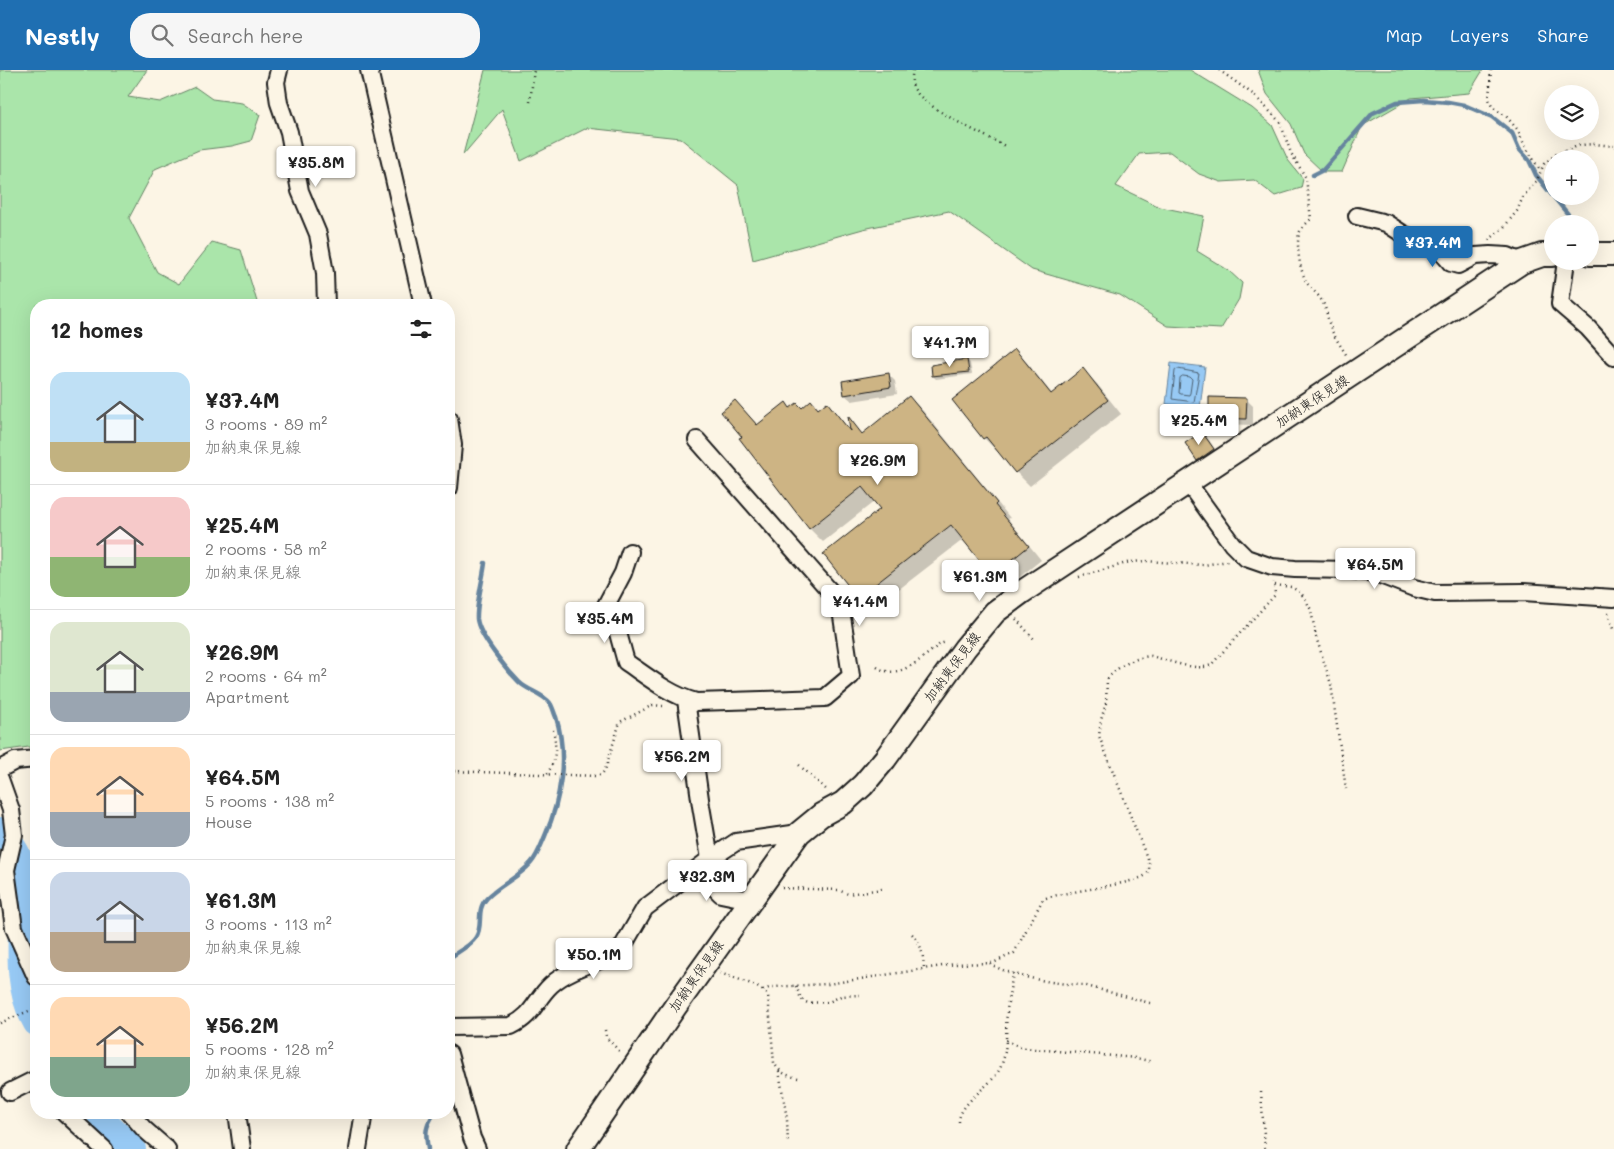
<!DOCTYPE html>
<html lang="en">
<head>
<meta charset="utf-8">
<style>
  :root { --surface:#fff; --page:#f6f6f6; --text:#222; --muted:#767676; --line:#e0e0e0; --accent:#1f6fb2 }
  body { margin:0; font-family:Mali,"Klee One",sans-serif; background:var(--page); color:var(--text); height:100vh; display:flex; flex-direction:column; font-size:19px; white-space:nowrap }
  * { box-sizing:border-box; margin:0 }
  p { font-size:16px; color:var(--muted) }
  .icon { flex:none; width:28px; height:28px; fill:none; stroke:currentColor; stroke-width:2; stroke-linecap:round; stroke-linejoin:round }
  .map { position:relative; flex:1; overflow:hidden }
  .details { position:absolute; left:30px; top:229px; width:425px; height:820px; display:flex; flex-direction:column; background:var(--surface); border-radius:20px; box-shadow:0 5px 20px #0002 }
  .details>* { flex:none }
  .buttons { position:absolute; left:1544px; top:15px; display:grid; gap:10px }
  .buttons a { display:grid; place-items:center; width:55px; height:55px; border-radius:50%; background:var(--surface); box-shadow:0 5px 20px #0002; font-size:25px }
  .price { position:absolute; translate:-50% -42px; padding:0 11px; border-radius:5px; background:#fff; color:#222; font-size:16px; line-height:32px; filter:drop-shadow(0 1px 2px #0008) }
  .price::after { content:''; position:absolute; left:50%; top:30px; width:15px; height:11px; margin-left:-8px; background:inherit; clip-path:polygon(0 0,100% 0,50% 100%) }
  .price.on { background:var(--accent); color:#fff }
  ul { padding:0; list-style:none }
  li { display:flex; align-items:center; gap:15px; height:125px; padding:0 20px }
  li+li { border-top:1px solid var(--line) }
  li span { display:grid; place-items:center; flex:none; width:140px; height:100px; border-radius:15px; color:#555 }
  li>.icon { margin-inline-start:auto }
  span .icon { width:60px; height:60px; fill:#fffc; stroke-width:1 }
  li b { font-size:21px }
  h2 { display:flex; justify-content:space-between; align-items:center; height:60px; padding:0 20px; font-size:21px }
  header { display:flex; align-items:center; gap:30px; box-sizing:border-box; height:70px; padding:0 25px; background:var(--accent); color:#fff }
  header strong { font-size:24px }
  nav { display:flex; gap:28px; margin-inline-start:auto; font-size:18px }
  .search { width:350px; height:45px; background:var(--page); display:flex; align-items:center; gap:12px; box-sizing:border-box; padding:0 18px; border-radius:20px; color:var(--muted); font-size:19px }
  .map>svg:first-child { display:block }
  .green { fill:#aae5aa; stroke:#638063 }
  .water { fill:#97c9f4; stroke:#66849e }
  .shadow { fill:#0003 }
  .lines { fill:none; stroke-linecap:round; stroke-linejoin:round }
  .shore { stroke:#4d6172; stroke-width:1 }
  .stream { stroke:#66849e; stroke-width:4.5 }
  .river { stroke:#97c9f4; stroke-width:26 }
  .building { fill:#cdb484; stroke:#1c1c1c }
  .street-casing { stroke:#1c1c1c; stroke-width:20 }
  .secondary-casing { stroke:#1c1c1c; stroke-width:26 }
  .path { stroke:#1c1c1c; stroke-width:2.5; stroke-dasharray:1 4; stroke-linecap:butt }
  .street { stroke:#fcf5e5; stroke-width:16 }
  .secondary { stroke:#fcf5e5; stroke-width:22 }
  .labels { text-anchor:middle; stroke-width:4.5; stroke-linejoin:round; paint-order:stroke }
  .street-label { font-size:14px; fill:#1c1c1c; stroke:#fcf5e5 }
</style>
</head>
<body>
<header>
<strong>Nestly</strong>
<div class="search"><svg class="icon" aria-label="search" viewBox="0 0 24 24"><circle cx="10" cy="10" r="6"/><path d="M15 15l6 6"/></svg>Search here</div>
<nav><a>Map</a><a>Layers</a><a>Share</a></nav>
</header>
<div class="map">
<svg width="1614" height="1079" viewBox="0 0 1614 1079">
  <rect width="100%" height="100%" fill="#fcf5e5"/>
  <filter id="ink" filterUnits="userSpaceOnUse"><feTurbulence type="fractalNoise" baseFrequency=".02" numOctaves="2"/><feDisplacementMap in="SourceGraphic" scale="10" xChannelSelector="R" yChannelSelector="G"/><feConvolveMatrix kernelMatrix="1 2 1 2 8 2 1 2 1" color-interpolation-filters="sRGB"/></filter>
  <g filter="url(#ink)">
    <path class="green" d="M0,0H147L128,27L160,32L195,17L212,29L242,33L260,45L251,71L232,76L199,80L155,99L129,148L157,202L179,214L212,172L241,180L258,235H36V676L0,681Z
      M485,0H1190L1252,38L1272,55L1288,90L1303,109L1301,118L1275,126L1254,110L1221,112L1199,104L1170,82L1139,84L1116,116L1160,137L1204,146L1197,181L1228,200L1242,213L1239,229L1221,259L1168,256L1120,225L1032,200L949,141L863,159L753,190L738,115L680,68L587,58L521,91L502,39L463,85Z
      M1258,0H1483L1469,23L1411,28L1362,56L1342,102H1323L1304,84L1291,54L1267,24Z"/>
    <path class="water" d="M1171,293L1205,297L1200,338L1166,334Z"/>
    <path class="shadow" d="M1015,281L1029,295L1052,324L1083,300L1097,314L1121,344L1030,416L1016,402L999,381L998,382L984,368L953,330Z
      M967,290L970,293L972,304L936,309L933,306Z
      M888,304L895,311L897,324L852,331L845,325Z
      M909,327L923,341L1010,448L1008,449L1041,490L1006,518L993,505L964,469L872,540L859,527L882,439L875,431L823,472L810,459L741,368L743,367L735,332L758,355L791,339L819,340L827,333L851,361L849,350L863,365Z
      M1246,329L1253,336V355L1217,354L1210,347Z
      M1202,363L1209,370L1220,387L1205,397L1198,390Z"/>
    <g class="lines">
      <path class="shore" d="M1178,299L1199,303L1194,332L1172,329L1175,301Z
        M1183,306L1190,307L1192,309L1190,323L1189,325L1181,324L1179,323L1180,308Z"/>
      <path class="stream" d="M1313,105L1323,100L1373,43L1397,32L1424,30L1448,32L1464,35L1492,47L1512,63L1519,79L1529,90L1536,105L1552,125
        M1553,126L1576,154
        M449,888C457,882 471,876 476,867C484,855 475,840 487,828C500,815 519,807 531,793C538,785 541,775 545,766C561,730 568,685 556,647C554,643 553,637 550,633C542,623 528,621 519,612C507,600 479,566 477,549C476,534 483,509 485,493
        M428,1079C425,1062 425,1057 435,1042"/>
      <path class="river" d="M0,760C6,768 14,776 18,785C24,801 23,819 22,835C21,874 15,918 36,953
        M98,1042L107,1054L133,1079"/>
    </g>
    <path class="building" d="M1015,279L1051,324L1083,298L1108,330L1015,403L986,367L983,369L952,330Z
      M967,289L969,302L932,306L931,295Z
      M889,303L891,317L844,325L842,311Z
      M909,326L997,433L995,435L1029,476L992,506L951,455L858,528L823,484L880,439L862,417L809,459L739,368L742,367L721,342L735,330L757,355L786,332L790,338L797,333L802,338L811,330L818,339L827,332L850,361L848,346L862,364Z
      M1209,327L1247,328L1246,349L1209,348Z
      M1202,362L1214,379L1197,391L1185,373Z"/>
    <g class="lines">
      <g class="street-casing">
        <path id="street" d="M279,0L276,12L279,33L289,62L300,121L318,164L325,203L326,235
          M369,0L423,235
          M1357,146L1386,153L1403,164L1439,179L1451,193L1458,195L1475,186L1490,185L1508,186L1522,192
          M1566,191L1560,234L1588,258L1614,287
          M449,349L453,375L449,418
          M1188,413L1232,474L1246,488L1272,497L1295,499L1352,500L1375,503L1414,518L1435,523L1523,522L1614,528
          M630,482L623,503L604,539L618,563L626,592C648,607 670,625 696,632L825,628L851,606L841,540L837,529L697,370
          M686,630L701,736L715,818L721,824L750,830
          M0,699L15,691L36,689
          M0,709L11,740L14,765L6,800L14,858L36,907
          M449,957L511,956C534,945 535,930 551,915C567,900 596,892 615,884L620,881L645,838L710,789L736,772L799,763
          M449,984L472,1068L477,1079
          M10,1022L32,1011L36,1015
          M64,1042L104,1079
          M129,1042L144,1059L167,1079
          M237,1042L242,1079
          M358,1079L364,1042"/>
      </g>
      <g class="secondary-casing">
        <path id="secondary" d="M1590,184H1614
          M578,1079L675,937L799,763L821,745L843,733L863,715L885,689L965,578L995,542L1022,522L1522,192L1542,185H1552"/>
      </g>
      <path class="path" d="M913,0C912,5 911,11 913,16C920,37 985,65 1007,77
        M1219,0L1254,25L1280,52L1291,83L1306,108L1311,149C1307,153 1300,159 1299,164C1296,176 1300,202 1307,213C1311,219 1318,224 1322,231C1327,239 1327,248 1330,256C1334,267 1341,276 1347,286
        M1491,0L1489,29L1492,37L1506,46L1517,59L1524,74L1540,100
        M530,32L534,0
        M1489,170L1504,157L1517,141L1523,127L1537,110L1544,94L1555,85L1580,75L1594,74L1614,76
        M1079,507L1130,492L1146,491L1204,495L1228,491
        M1275,515L1291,517L1300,522L1306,530L1311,540L1316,567L1331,614L1346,719
        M1608,543L1614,562
        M1016,549L1035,570
        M877,597C899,612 923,587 940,574L946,572
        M799,695L828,721
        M449,701L597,706L602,704L605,700L620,652L653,635L663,636
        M547,704C556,691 557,675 553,660
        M782,818L838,820L848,824L882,819
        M912,864C922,874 923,885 924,898
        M990,893C1005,906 1062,915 1083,915L1150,933
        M720,903C736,909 756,913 768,925L774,993C781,1005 790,1006 802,1009
        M796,916L800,926L803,931L808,933L829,932L841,926L860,925
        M763,920L772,917L828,914L955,894L993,893L1014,883L1043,829C1063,821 1136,815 1147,804C1150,801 1149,797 1149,793L1099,666L1101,650L1106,633L1107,610C1115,597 1136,587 1151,586C1167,590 1197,602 1211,595L1275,525L1274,512
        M0,953L36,938
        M605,960L606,967L621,983
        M1006,970L1020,977L1034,979L1136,988L1153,992
        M779,1001L787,1049L788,1075
        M1261,1022L1265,1079
        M959,1052C959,1033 988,1018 998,1002C1009,984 1005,961 1007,941C1008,928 1011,916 1013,903"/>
      <use href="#street" class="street"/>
      <use href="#secondary" class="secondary"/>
    </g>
  </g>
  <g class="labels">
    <g class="street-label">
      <text transform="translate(1312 331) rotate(-33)" y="5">加納東保見線</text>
      <text transform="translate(952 597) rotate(-53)" y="5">加納東保見線</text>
      <text transform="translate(696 906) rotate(-55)" y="5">加納東保見線</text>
    </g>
  </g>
</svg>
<div class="buttons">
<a><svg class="icon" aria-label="layers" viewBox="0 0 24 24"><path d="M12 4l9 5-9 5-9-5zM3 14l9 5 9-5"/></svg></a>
<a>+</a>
<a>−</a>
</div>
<b class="price" style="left:316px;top:118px">¥35.8M</b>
<b class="price on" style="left:1433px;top:198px">¥37.4M</b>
<b class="price" style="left:950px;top:298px">¥41.7M</b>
<b class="price" style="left:1199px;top:376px">¥25.4M</b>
<b class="price" style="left:878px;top:416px">¥26.9M</b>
<b class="price" style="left:1375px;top:520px">¥64.5M</b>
<b class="price" style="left:980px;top:532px">¥61.3M</b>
<b class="price" style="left:860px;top:557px">¥41.4M</b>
<b class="price" style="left:605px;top:574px">¥35.4M</b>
<b class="price" style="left:682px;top:712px">¥56.2M</b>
<b class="price" style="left:707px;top:832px">¥32.3M</b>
<b class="price" style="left:594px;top:910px">¥50.1M</b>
<section class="details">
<h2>12 homes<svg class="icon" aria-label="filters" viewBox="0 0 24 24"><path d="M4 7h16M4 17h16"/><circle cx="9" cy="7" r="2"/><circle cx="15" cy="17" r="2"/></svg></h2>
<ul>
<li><span style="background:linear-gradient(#bfe0f5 70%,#c2b280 0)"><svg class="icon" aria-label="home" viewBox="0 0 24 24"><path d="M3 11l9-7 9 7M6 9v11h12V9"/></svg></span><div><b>¥37.4M</b><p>3 rooms · 89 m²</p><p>加納東保見線</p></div></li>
<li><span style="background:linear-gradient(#f6c9c9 60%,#8fb573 0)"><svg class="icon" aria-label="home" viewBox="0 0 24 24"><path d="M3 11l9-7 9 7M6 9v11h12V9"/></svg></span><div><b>¥25.4M</b><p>2 rooms · 58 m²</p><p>加納東保見線</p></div></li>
<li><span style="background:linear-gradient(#dfe7d0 70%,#9aa5b1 0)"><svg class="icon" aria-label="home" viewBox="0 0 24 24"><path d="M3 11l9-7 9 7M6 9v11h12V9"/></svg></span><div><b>¥26.9M</b><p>2 rooms · 64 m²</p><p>Apartment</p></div></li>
<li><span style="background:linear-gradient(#ffd9b3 65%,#9aa5b1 0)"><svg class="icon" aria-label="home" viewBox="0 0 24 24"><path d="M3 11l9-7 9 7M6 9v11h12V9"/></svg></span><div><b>¥64.5M</b><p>5 rooms · 138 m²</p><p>House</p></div></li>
<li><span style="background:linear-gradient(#c9d6e8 60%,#b9a48a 0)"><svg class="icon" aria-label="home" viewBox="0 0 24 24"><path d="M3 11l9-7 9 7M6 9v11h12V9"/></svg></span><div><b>¥61.3M</b><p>3 rooms · 113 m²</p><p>加納東保見線</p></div></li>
<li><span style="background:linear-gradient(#ffd9b3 60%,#7fa58c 0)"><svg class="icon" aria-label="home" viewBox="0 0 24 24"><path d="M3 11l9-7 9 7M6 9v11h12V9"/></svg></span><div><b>¥56.2M</b><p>5 rooms · 128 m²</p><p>加納東保見線</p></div></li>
</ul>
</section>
</div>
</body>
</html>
